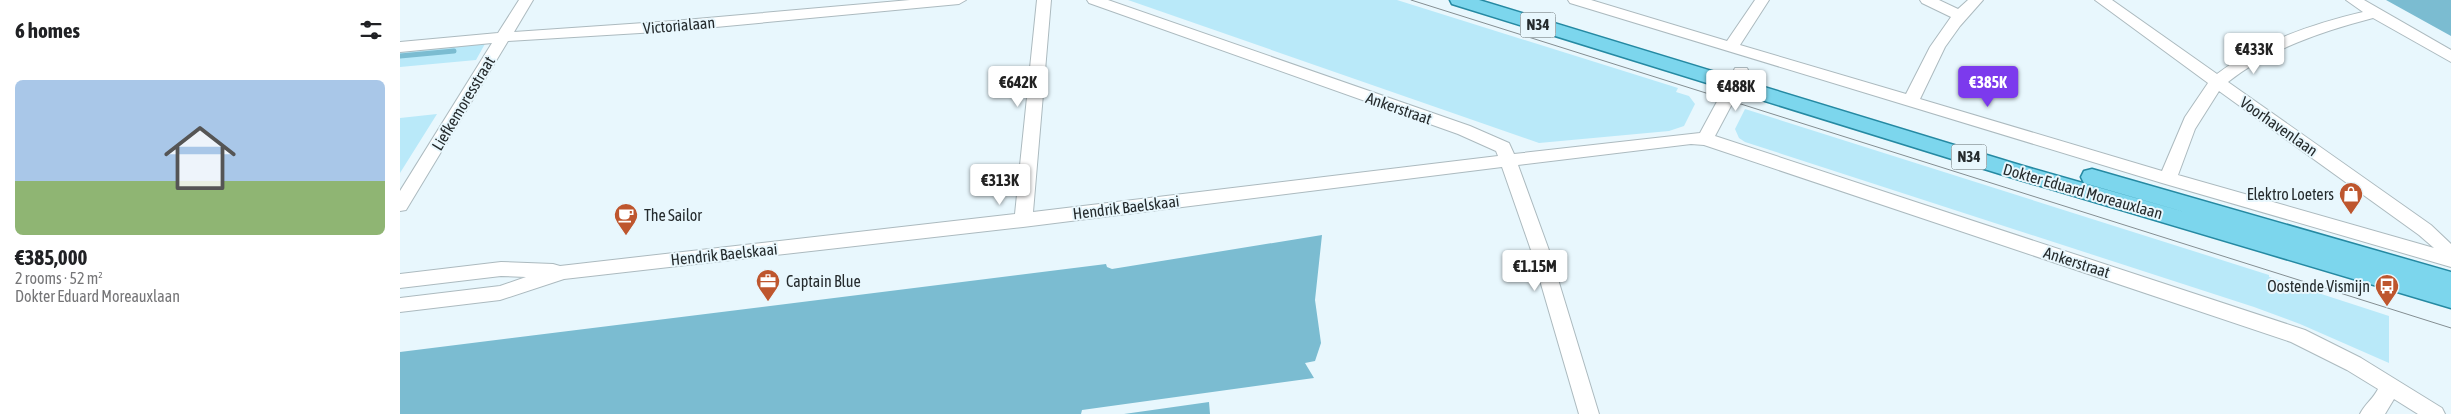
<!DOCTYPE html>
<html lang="en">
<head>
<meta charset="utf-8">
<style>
  :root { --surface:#fff; --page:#f2f2f2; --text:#202124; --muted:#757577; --line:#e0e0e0; --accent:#7c3aed }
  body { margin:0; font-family:"Asap Condensed",sans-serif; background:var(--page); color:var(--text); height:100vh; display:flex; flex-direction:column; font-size:19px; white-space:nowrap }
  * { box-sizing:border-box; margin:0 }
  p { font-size:16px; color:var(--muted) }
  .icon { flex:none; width:28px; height:28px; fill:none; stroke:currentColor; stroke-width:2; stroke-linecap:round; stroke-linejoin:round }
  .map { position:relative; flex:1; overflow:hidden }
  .drawer { display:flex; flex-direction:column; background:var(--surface); width:400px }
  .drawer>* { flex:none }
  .price { position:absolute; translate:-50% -42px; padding:0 11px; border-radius:5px; background:#fff; color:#222; font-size:16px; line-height:32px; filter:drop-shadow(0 1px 2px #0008) }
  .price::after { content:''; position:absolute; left:50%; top:30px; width:15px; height:11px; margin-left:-8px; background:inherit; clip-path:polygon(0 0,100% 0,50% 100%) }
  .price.on { background:var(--accent); color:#fff }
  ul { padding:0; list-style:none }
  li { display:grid; align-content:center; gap:10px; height:265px; padding:0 15px }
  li+li { border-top:1px solid var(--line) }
  li span { display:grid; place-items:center; height:155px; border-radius:8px; color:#555 }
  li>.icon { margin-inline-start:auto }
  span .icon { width:90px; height:90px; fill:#fffc; stroke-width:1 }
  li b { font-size:21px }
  h2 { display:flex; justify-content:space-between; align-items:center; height:60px; padding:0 15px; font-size:21px }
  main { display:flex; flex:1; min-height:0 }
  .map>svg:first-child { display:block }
  .green { fill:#b9e9f9 }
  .water { fill:#7bbcd1 }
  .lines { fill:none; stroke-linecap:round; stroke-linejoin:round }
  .stream { stroke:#7bbcd1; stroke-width:5 }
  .minor-casing { stroke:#acbabf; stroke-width:2 }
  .major-casing { stroke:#2589a2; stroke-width:3 }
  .minor { fill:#fff; fill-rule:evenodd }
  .major { fill:#7cd6ed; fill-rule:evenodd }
  .tram { stroke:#848e92; stroke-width:1 }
  .labels { text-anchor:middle; stroke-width:4; stroke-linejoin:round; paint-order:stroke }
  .shield { fill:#e8f7fd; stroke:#60686b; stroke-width:1 }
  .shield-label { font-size:15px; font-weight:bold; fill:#252b2d }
  .street-label { font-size:16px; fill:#252b2d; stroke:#e8f7fd }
  .poi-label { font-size:16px; fill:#252b2d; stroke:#e8f7fd; text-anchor:end }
</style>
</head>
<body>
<main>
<section class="drawer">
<h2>6 homes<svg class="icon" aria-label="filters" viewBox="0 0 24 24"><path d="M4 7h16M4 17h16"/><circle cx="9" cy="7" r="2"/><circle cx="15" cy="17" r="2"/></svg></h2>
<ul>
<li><span style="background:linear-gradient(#a9c7e8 65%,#8fb573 0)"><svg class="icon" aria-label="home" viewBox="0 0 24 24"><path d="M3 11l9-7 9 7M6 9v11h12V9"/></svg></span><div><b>€385,000</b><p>2 rooms · 52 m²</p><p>Dokter Eduard Moreauxlaan</p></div></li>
</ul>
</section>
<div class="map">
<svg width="2051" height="414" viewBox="0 0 2051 414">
  <rect width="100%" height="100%" fill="#e8f7fd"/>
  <path class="green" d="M728,0H997L1278,88L1276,92L1289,96L1295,104L1284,126L1269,131L1139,143Z
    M86,42L76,60L0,67V50Z
    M1345,109L1869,275V277L1989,316V363L1900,324L1854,307L1345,142L1339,138L1335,129Z
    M37,114L0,173V118Z"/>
  <path class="water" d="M1986,0H2051V36Z
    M922,235L915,300L921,343L915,361L905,363L914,378L682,410L681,414H0V352L706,264L707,267L712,269Z
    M809,402L810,414H724Z"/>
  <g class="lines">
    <path class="stream" d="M0,56L54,51"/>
    <g class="minor-casing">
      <path id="minor" d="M119,0H133L114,32L273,21L510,0H566L559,4L273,31L108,41L6,210L0,211V191L92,43L0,52V42L98,33Z
        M637,0H651L633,212L1098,156L1096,151L1058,134L689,3L687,0H708L1070,126L1109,143L1114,154L1300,133L1333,72L1335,68H1347L1349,72L1315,136L1905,330L1961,358L2042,408L2045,414H2018L1994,399L1985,414H1960C1965,404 1973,399 1978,389L1947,370L1891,342L1304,145L1291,144L1118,165L1150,253L1199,414H1179L1132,253L1102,167L623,227L164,279L100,300L0,312V298L100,286L126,277L101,276L0,288V274L101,262L153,264L160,266L615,214Z
        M1168,0H1191L1327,41L1355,0H1369L1340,45L1506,94L1530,47L1551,17L1522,3L1520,0H1539L1558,9L1568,0H1583L1560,26L1545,47L1520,99L1762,171L1785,117L1808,83L1695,0H1712L1817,74C1859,42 1912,24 1963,12L1946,0H1964L2051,50V62L1973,18C1923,31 1869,49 1828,82L2031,225L2051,244V267L1762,183L1170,3ZM1819,91L2019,235L2034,248L1778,175L1795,129Z"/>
    </g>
    <g class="major-casing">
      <path id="major" d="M1050,0H1079L1623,166L1788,213L1684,183L1681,177L1684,171L1692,169L2051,272V308L1610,177L1052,4Z"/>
    </g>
    <use href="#minor" class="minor"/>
    <use href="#major" class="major"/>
    <path class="tram" d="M1011,0L2051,328"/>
  </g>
  <defs>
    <g id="shop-pin" transform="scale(1.25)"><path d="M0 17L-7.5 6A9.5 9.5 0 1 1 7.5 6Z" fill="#be562e" stroke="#e8f7fd"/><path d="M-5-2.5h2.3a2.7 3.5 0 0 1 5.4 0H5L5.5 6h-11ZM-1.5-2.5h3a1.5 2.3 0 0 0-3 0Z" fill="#fff"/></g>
    <g id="cafe-pin" transform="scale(1.25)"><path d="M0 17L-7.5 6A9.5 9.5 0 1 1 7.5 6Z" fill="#be562e" stroke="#e8f7fd"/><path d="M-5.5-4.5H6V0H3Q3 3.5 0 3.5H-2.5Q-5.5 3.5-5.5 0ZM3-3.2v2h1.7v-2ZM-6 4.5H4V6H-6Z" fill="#fff"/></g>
    <g id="office-pin" transform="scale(1.25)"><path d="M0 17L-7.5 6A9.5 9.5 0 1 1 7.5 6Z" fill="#be562e" stroke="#e8f7fd"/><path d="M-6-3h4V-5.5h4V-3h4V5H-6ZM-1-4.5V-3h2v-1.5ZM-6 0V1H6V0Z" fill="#fff"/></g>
    <g id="bus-pin" transform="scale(1.25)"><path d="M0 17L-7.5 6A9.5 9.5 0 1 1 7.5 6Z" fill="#be562e" stroke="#e8f7fd"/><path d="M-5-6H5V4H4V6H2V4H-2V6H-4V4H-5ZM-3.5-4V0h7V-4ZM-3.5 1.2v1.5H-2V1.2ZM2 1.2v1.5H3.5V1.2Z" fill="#fff"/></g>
  </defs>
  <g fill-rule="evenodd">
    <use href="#shop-pin" x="1951" y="194"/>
    <use href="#cafe-pin" x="226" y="215"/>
    <use href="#office-pin" x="368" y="281"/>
    <use href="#bus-pin" x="1987" y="286"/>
  </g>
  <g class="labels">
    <g class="shield">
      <rect x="1120.5" y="12.5" width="35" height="25" rx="4"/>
      <rect x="1551.5" y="144.5" width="35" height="25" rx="4"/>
    </g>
    <g class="shield-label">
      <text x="1138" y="30">N34</text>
      <text x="1569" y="162">N34</text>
    </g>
    <g class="street-label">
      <text transform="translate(279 25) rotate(-5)" y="6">Victorialaan</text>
      <text transform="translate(63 103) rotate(-59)" y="6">Liefkemoresstraat</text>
      <text transform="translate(999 108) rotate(19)" y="6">Ankerstraat</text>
      <text transform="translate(1879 126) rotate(35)" y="6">Voorhavenlaan</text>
      <text transform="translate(1683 191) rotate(16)" y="6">Dokter Eduard Moreauxlaan</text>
      <text transform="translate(726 207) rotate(-7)" y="6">Hendrik Baelskaai</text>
      <text transform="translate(324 254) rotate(-6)" y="6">Hendrik Baelskaai</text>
      <text transform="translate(1677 262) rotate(18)" y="6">Ankerstraat</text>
    </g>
    <g class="poi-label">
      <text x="1934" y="200">Elektro Loeters</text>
      <text x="244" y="221" text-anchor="start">The Sailor</text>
      <text x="386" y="287" text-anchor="start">Captain Blue</text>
      <text x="1970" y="292">Oostende Vismijn</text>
    </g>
  </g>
</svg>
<b class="price" style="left:1854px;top:75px">€433K</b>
<b class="price" style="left:618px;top:108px">€642K</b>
<b class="price on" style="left:1588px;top:108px">€385K</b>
<b class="price" style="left:1336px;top:112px">€488K</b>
<b class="price" style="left:600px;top:206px">€313K</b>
<b class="price" style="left:1135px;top:292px">€1.15M</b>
</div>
</main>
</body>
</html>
